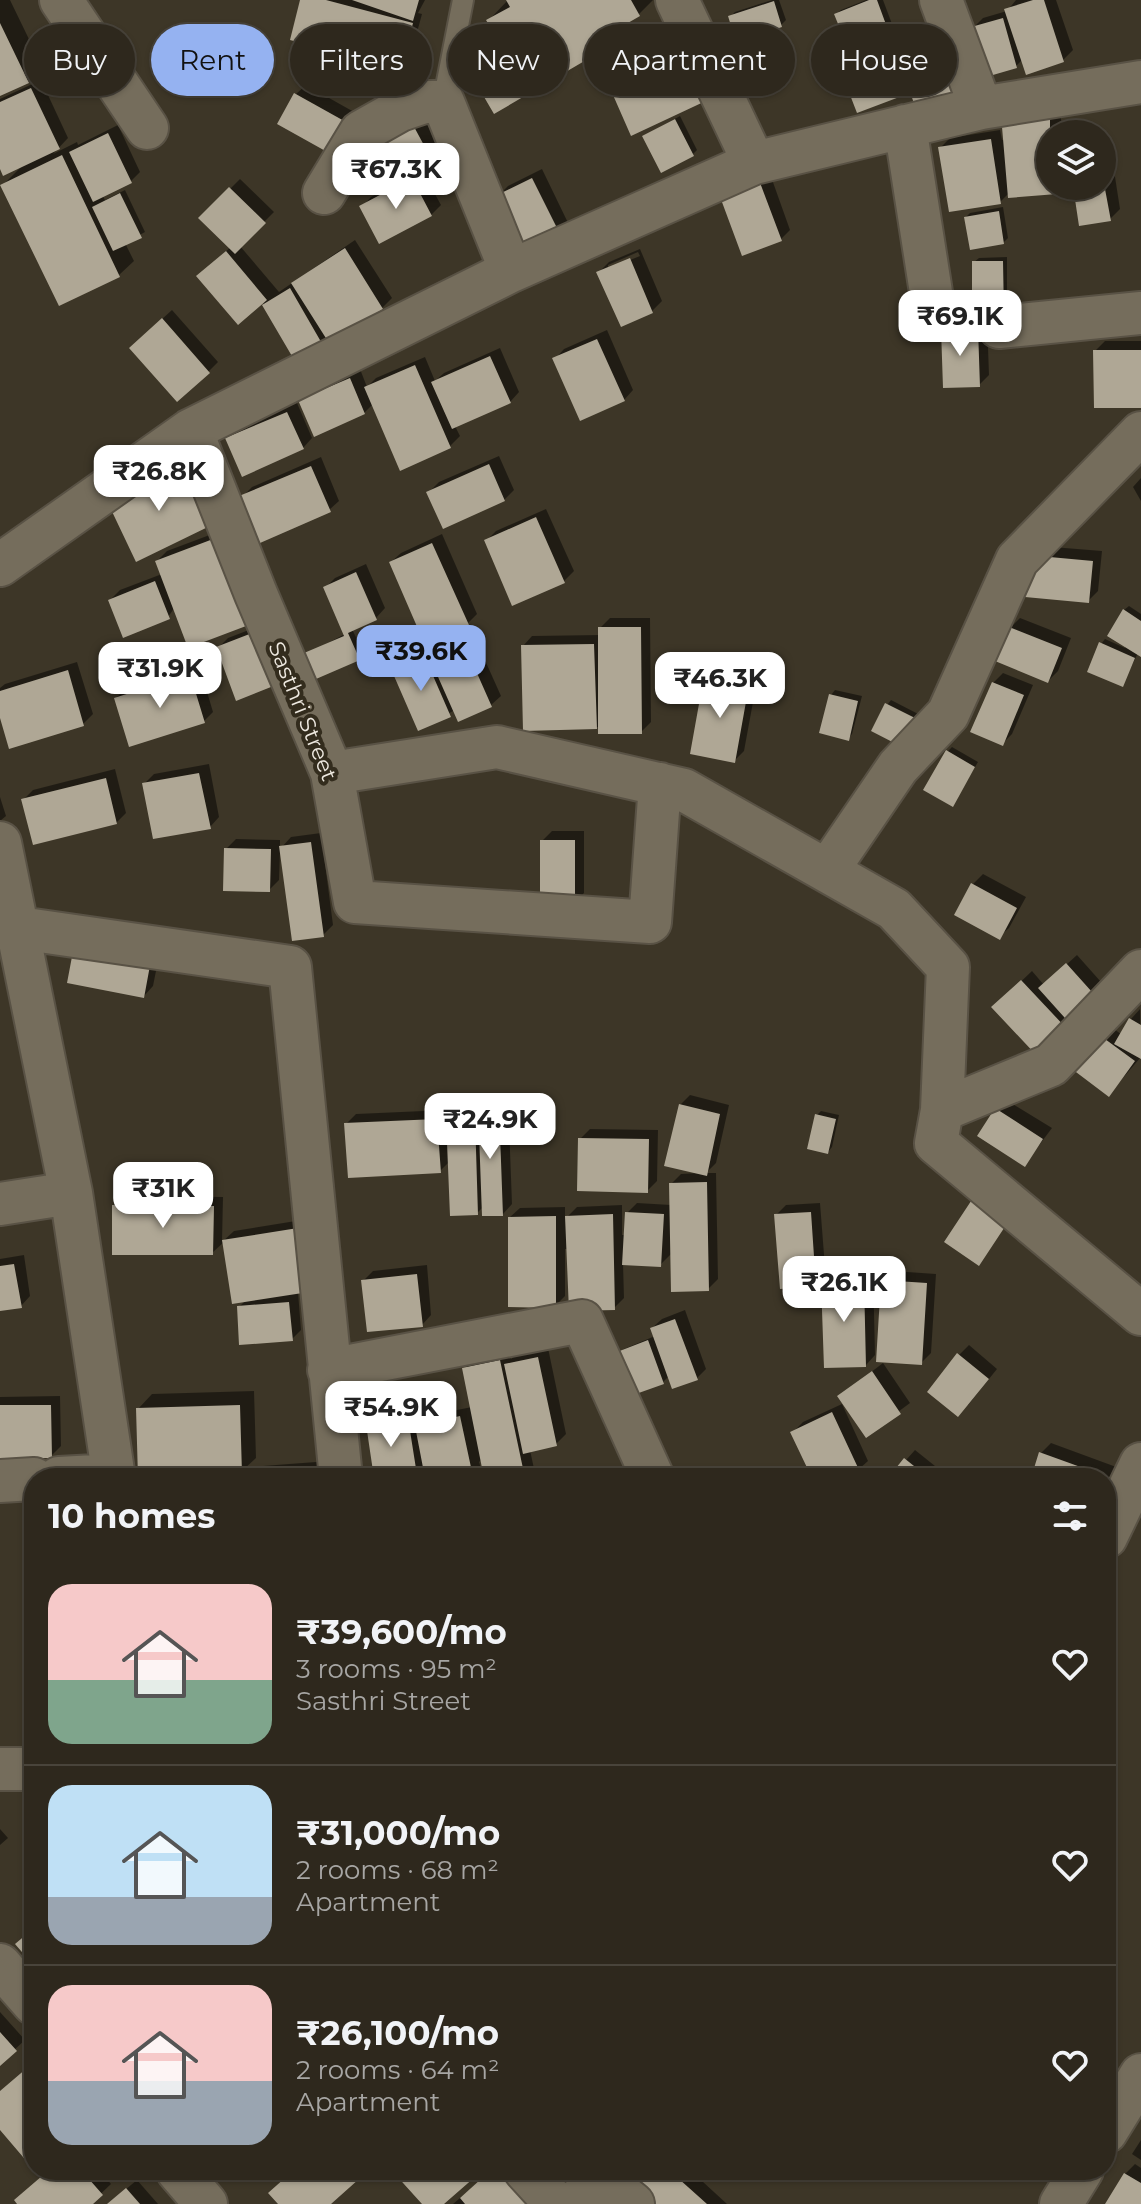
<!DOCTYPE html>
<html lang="en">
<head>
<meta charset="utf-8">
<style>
  :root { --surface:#2e281d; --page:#3a342a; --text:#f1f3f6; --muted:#a7a6a4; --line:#49443b; --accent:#95b2f1 }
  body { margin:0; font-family:Montserrat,sans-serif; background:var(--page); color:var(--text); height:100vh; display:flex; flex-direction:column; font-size:30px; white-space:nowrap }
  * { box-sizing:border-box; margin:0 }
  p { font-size:26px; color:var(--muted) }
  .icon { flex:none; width:44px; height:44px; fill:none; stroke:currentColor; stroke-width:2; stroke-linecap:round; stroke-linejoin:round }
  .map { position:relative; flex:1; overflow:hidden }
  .side { position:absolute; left:24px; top:1468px; width:1092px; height:712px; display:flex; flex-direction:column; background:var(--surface); border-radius:32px; box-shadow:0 2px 6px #0004,0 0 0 2px var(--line) }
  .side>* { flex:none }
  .hud { position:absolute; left:24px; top:24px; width:1094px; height:72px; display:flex; gap:16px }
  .fabs { position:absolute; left:1036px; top:120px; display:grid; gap:16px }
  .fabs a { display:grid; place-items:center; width:80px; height:80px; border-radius:50%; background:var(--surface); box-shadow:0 2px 6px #0004,0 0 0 2px var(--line); font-size:40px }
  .price { position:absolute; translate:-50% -68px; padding:0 18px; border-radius:16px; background:#fff; color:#222; font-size:26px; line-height:52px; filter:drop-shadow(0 2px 4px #0008) }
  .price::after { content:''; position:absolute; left:50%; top:48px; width:24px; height:18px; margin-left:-12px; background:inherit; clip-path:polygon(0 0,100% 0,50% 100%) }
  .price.selected { background:var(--accent); color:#111 }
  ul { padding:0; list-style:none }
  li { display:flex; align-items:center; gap:24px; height:200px; padding:0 24px }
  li+li { border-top:2px solid var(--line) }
  li span { display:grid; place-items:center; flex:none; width:224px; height:160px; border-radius:24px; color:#555 }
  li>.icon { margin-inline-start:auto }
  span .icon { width:96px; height:96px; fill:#fffc; stroke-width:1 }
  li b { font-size:34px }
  h2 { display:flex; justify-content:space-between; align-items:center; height:96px; padding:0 24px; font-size:34px }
  .chip { padding:0 28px; border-radius:36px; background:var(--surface); box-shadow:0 2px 6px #0004,0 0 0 2px var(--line); font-size:28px; line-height:72px }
  .chip.selected { background:var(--accent); color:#111 }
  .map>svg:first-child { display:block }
  .shadow { fill:#0007; fill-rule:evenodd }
  .building { fill:#afa795 }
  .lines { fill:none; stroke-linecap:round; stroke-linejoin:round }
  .lane-casing { stroke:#595245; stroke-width:24 }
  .street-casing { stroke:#595245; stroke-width:46 }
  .lane { stroke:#756d5c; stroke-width:20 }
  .street { stroke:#756d5c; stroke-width:42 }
  .labels { text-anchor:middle; stroke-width:8; stroke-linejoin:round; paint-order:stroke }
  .street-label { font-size:22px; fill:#eee9e0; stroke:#332c1d }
</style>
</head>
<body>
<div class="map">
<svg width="1141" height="2204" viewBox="0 0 1141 2204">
  <rect width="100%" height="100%" fill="#3d3627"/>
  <path class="shadow" d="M0,0H10L42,66L27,81L0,94Z
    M302,0H425L418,13L422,14L410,58L400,68Z
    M508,0H653L639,14L609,32L611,35L592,54L494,111L468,66L487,48L500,40L488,21Z
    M772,0H779L786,20L781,25L730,17L735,12Z
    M866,0H883L892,24L881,34L891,31L894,40L905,29L945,17L910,85L901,95L838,56L848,46L836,14L841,10Z
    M1016,0H1056L1073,50L1063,60L1023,59L1016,66L974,27L983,18L1007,11Z
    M702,50L632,133L615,96L625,86Z
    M41,80L68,138L53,154L77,142L78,145L118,125L140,172L131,181L102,195L105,200L125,190L145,232L125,243L134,261L119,275L60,303L3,185L24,164L0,165V99Z
    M306,85L354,112L338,141L296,94Z
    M1060,102L1062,134H1050V186H1063L1056,192L1009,193L1000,202L940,148L950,138L1000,130L1002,140L1005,139Z
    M422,114L441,151L420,167L441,205L431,215L362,207L371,197L385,189L364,149Z
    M680,116L697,150L692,155L644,136Z
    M1109,138L1120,209L1110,219L1075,186H1102V139Z
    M542,169L571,229L527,255L498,196L508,186Z
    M769,171L790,230L781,239L721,195Z
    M240,179L274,212L240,246L279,292L355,240L392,298L382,308L297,360L262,301L209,266L231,247L201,218Z
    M1003,207L1008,238L1004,242L966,217L970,213Z
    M640,249L662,301L652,311L622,324L599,272L609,262ZM638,252L640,256L608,269V265Z
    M1007,257V308L1003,313L974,262L979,258Z
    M172,310L218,362L208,372L141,338Z
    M987,319L989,375L979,385L945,386L953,320Z
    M607,330L633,390L624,400L555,359L564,349Z
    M1105,341H1141V406L1095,351Z
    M500,348L519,392L510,402L455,426L460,436L450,446L373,404L364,413L301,401L310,391L360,369L367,387L376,378L425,357L435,381L444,373Z
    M297,403L312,438L303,448L227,439L237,429Z
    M499,456L514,490L504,500L429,492L439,482Z
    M321,457L339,501L329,510L242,497L252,487Z
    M1141,478V501L1133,487Z
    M546,509L574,571L564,581L513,603L486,541L496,531Z
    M231,527L168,617L110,600L120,590L162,574L157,561L167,551Z
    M442,534L477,614L467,624L391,562L401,553Z
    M1040,546L1102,551L1098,591L1088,601L1027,595Z
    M366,564L385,608L376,618L352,629L364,654L359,658L317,677L307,654L345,634L325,588L335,578Z
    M1129,606L1141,614V655L1138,653L1122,685L1101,644L1105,639L1125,648L1124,610Z
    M610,618H650L651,722L641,732L600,727L525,729L523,646L532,636L600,635V628Z
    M1020,618L1071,638L1058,671L1048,681L1010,628Z
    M275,620L238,698L218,648L228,638Z
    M471,629L501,696L491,705L455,710L419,729L394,670L403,660Z
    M77,662L93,714L83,724L0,711V688L5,684Z
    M199,665L213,712L204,721L116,698L126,688Z
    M716,667L758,675L744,751L734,761L706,677Z
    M1003,673L1033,685L1012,734L1002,744L993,683Z
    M835,690L862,696L852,734L848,739L831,695Z
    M891,700L926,718L912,743L887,705Z
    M952,747L978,762L953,804L947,752Z
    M209,764L219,817L210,827L144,784L154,774Z
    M115,769L126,813L116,823L23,800L33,790Z
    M0,797L6,816L0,821Z
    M552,831H584V893L574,903L542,841Z
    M321,833L333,925L323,935L282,852H280L279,880L269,890L226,849L236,839L280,840V849L291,837Z
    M983,874L1026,897L1009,928L999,937L956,914L973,884Z
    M160,951L153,986L144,996L69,981Z
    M1077,955L1109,991L1039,1055L994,1007L1032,971L1044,985Z
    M1140,1009L1141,1057L1109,1094L1070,1066L1105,1022L1122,1035L1131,1019Z
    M690,1095L729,1105L716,1163L706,1173H716L718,1279L708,1289L672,1253L660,1265L623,1263L624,1298L614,1308L569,1249H565V1296L555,1306L510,1217L520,1208L565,1207V1219L577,1207L622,1205V1235H625L627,1213L637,1203L671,1205V1184L681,1174L700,1173L680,1105Z
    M490,1097H508L512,1204L503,1214L484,1206L477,1213L450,1161L440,1171L346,1124L356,1114L446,1110L447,1120L458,1109L480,1108Z
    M1006,1100L1052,1128L1025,1164L997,1109Z
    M821,1111L839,1115L832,1147L828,1152L817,1115Z
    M590,1129L658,1130L657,1181L647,1191L580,1139Z
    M124,1196L223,1197L222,1242L234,1231L308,1219L298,1292L301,1330L292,1339L239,1307L246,1300L224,1242L212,1253L114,1206Z
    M820,1203L826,1280L833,1272L873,1271L875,1355L866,1365L826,1366L823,1277L815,1285L776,1215L786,1205Z
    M24,1255L30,1296L21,1306L0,1309V1259Z
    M427,1265L431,1315L422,1325L363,1281L373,1271Z
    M893,1271L936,1274L931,1353L921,1363L883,1281Z
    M685,1310L706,1369L697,1378L670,1375L663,1382L619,1353L624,1349L655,1336L652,1328L662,1319Z
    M969,1345L997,1369L968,1405L959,1355Z
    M548,1348L566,1434L556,1444L530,1450L536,1478H428L425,1464L416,1473L376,1478L368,1425L378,1415L418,1409L420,1424L427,1416L472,1407L464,1369L474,1359L510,1352L511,1359L516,1355ZM482,1459L486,1474L483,1475L479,1462Z
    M883,1363L910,1403L867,1435L840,1396Z
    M254,1391L256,1458L242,1471L241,1478H169L173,1474L138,1409L152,1394Z
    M60,1396L61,1446L51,1456H0V1397Z
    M842,1404L868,1461L858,1470L843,1478H815L793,1432L803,1422Z
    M1051,1443L1119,1468L1106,1506V1478H1033L1041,1453Z
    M915,1450L950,1478H890Z
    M329,1461L331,1478H254L263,1466Z
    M0,1829L8,1838L0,1845Z
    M0,2012L25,2040L0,2063Z
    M1141,2140V2160L1132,2154Z
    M1135,2164L1141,2168V2204H1107L1125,2174Z
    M50,2170H99L111,2184L90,2204H20Z
    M295,2170H366L328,2204H280Z
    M493,2170H515L545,2204H453Z
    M628,2170H690L727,2204H648Z
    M137,2180L158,2204H108Z"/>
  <path class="building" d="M300,0H326L413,23L401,70L290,40Z
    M352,0H419L413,21Z
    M506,0H631L640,16L588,46L593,56L494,114L466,66L501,45L486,20L510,7Z
    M869,0H877L888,30L847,46L834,14Z
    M1033,0H1044L1064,62L1026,75L1004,9Z
    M774,1L782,27L736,42L728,16Z
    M1003,18L1017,68L986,77L971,27Z
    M0,23L29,83L0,96Z
    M935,25L959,100L917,113L893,39Z
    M881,39L902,96L857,113L835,56Z
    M692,59L710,99L631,136L613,95Z
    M31,88L60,149L3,176L0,169V102Z
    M294,93L346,122L329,153L277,124Z
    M1050,111V186H1057V194L1008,198L1001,115Z
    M675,119L694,156L661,173L642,136Z
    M412,123L433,162L383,189L362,149Z
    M108,133L132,183L93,202L69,152Z
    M991,139L1001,204L949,212L938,147Z
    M62,155L120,277L59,306L0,185Z
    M1102,173L1111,221L1079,226L1073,186H1102Z
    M412,178L432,216L379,244L359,206Z
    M532,178L563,240L526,258L495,196Z
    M759,180L782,241L742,256L719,194Z
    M229,187L266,223L235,254L198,218Z
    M120,193L142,238L113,251L92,207Z
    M999,211L1004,244L970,250L964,217Z
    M345,248L383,309L329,343L291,283Z
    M226,251L267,300L238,325L196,276Z
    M630,258L653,313L621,327L596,272Z
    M972,261H1003L1004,315L972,314Z
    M290,288L324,347L296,363L262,305Z
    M162,318L210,373L177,402L129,348Z
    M978,328L980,387L943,388L941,329Z
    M597,339L625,401L580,421L552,358Z
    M1093,350H1141V408H1094Z
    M490,356L511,403L452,429L431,382Z
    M415,365L451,448L400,471L364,387Z
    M350,378L365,414L314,437L298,400Z
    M287,412L304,449L242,477L225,438Z
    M489,464L505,501L443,529L426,492Z
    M182,465L212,525L136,562L107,501Z
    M311,466L331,512L260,543L239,496Z
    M536,517L565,583L512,606L484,540Z
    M221,536L254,623L188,648L155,561Z
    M432,543L469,625L425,645L389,562Z
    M1028,555L1093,561L1089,603L1025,597Z
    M356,572L377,620L348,633L360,660L316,679L304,653L344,636L323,587Z
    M155,581L170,619L123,638L108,600Z
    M1123,609L1141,621V657L1107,636Z
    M598,627H641L642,734H598Z
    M1009,627L1062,648L1048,683L995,661Z
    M265,628L286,681L236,701L216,647Z
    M461,637L492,707L458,722L427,652Z
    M1099,642L1135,658L1123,687L1087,672Z
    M594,644L597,729L523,731L521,645Z
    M424,655L451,717L418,731L391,669Z
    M68,670L84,726L9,749L0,718V691Z
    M190,674L205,723L129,747L114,698Z
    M704,676L749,685L735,763L690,754Z
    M992,682L1024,695L1003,746L970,732Z
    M829,694L858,701L849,741L819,733Z
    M885,703L923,722L908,750L871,731Z
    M946,750L975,767L953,807L923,790Z
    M199,773L211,829L153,839L142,783Z
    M106,778L117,824L33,845L21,799Z
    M540,840H575V905H540Z
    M311,842L324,937L292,941L279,846Z
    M224,848L271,849L270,892L223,891Z
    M971,883L1017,908L1000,940L954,915Z
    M74,946L151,960L144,998L67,983Z
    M1066,963L1101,1002L1073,1027L1038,988Z
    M1021,980L1068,1030L1039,1058L991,1007Z
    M1129,1018L1141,1025V1059L1114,1044Z
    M1094,1031L1135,1061L1109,1097L1068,1066Z
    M679,1104L720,1114L707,1176L664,1166Z
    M478,1106H499L503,1216H482Z
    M995,1108L1043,1139L1025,1167L977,1136Z
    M815,1114L836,1119L828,1154L807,1149Z
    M475,1117L478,1215L450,1216L446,1118Z
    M437,1119L441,1173L348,1178L344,1123Z
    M578,1138L649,1139L648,1193L577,1191Z
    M707,1182L709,1291L671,1292L669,1183Z
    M977,1192L1012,1216L979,1266L944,1242Z
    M112,1205L214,1206L213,1255H112Z
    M625,1212L664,1214L661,1267L622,1265Z
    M811,1212L816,1286L780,1289L774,1214Z
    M613,1214L615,1310L569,1311L565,1216Z
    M556,1216V1308L508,1307V1217Z
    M298,1228L309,1292L232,1304L222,1240Z
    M14,1264L22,1308L0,1311V1266Z
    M417,1274L423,1327L367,1332L361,1280Z
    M864,1280L866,1367L824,1368L821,1281Z
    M881,1280L927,1283L922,1365L876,1362Z
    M289,1302L293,1341L239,1345L237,1306Z
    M675,1319L698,1380L672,1389L650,1328Z
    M648,1340L664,1384L633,1395L617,1352Z
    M957,1353L989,1379L958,1417L927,1392Z
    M538,1357L557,1446L523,1454L504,1364Z
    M500,1360L525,1478H484L462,1368Z
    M872,1371L901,1414L866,1438L837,1396Z
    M0,1405H51L52,1458H0Z
    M240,1405L242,1474L138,1478L136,1408Z
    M832,1412L860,1472L847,1478H812L790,1432Z
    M460,1416L472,1472L443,1478H425L415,1426Z
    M408,1418L417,1475L374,1478L366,1424Z
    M1039,1452L1111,1478L1106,1490V1478H1031Z
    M904,1458L929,1478H888Z
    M320,1470L321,1478H252L251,1475Z
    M34,1928V1966L15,1944Z
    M0,2032L17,2051L0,2066Z
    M34,2062V2160L29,2164L0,2130V2091Z
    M49,2170H81L103,2195L93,2204H17L14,2200Z
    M294,2170H352L359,2179L331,2204H278L268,2193Z
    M398,2170H483L444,2204H422L394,2173Z
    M491,2170H497L527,2204H465L460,2198Z
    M625,2170H669L707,2204H645Z
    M1124,2173L1141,2183V2204H1105Z
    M126,2188L140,2204H107Z"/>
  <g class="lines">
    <g class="lane-casing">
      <path id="lane" d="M443,102L463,0"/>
    </g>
    <g class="street-casing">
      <path id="street" d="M61,0L147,128
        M677,0L754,163
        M941,0L981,108
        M905,126L935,318
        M324,193L361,132L400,110L424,102H443L511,271
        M999,327L1141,313
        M191,430L256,594L332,773L355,902L650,922L660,784
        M0,565L191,430L511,271L754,163L981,108L1141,82
        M332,773L497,747L684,790L894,909L948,967L942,1110L936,1143L1141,1314
        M0,843L71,1193L114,1478
        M827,871L898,767L948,714L1017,560L1141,433
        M19,928L290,967L341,1478
        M942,1110L1051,1065L1141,971
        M0,1204L71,1193
        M329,1370L582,1321L653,1478
        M59,1478L114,1475
        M0,1481L34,1479
        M1106,1537L1141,1464
        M0,1769H34
        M0,1965L34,2004
        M1106,2132L1141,2075
        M177,2170L206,2204
        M525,2170L556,2204
        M600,2177L633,2204
        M575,2204L607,2170
        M1061,2204L1082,2170"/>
    </g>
    <use href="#lane" class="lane"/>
    <use href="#street" class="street"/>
  </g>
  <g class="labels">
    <g class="street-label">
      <text transform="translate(303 711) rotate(68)" y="8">Sasthri Street</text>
    </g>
  </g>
</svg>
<div class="fabs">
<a><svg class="icon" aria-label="layers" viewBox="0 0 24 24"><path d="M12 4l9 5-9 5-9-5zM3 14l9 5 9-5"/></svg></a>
</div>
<b class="price" style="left:396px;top:211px">₹67.3K</b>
<b class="price" style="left:960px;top:358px">₹69.1K</b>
<b class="price" style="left:159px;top:513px">₹26.8K</b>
<b class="price selected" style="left:421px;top:693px">₹39.6K</b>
<b class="price" style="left:160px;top:710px">₹31.9K</b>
<b class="price" style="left:720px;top:720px">₹46.3K</b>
<b class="price" style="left:490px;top:1161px">₹24.9K</b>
<b class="price" style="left:163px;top:1230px">₹31K</b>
<b class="price" style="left:844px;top:1324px">₹26.1K</b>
<b class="price" style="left:391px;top:1449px">₹54.9K</b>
<div class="hud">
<a class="chip">Buy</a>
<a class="chip selected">Rent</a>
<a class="chip">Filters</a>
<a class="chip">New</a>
<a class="chip">Apartment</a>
<a class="chip">House</a>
</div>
<section class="side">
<h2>10 homes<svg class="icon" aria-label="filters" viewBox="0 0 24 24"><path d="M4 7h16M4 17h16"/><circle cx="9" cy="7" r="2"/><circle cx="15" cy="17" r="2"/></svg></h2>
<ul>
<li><span style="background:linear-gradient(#f6c9c9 60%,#7fa58c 0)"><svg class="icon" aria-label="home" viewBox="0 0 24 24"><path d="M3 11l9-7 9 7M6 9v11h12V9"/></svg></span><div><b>₹39,600/mo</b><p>3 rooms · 95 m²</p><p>Sasthri Street</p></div><svg class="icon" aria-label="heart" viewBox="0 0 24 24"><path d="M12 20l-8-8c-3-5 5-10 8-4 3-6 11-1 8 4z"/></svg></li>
<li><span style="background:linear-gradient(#bfe0f5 70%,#9aa5b1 0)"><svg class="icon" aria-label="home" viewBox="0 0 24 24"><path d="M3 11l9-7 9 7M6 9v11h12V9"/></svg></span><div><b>₹31,000/mo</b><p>2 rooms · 68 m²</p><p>Apartment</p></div><svg class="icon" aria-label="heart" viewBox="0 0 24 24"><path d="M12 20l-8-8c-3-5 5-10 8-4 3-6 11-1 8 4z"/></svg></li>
<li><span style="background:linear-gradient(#f6c9c9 60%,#9aa5b1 0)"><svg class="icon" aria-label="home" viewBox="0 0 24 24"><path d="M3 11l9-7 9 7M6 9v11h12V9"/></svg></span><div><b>₹26,100/mo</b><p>2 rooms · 64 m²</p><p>Apartment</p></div><svg class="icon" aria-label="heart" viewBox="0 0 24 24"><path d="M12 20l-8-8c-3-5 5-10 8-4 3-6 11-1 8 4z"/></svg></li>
</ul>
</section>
</div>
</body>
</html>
